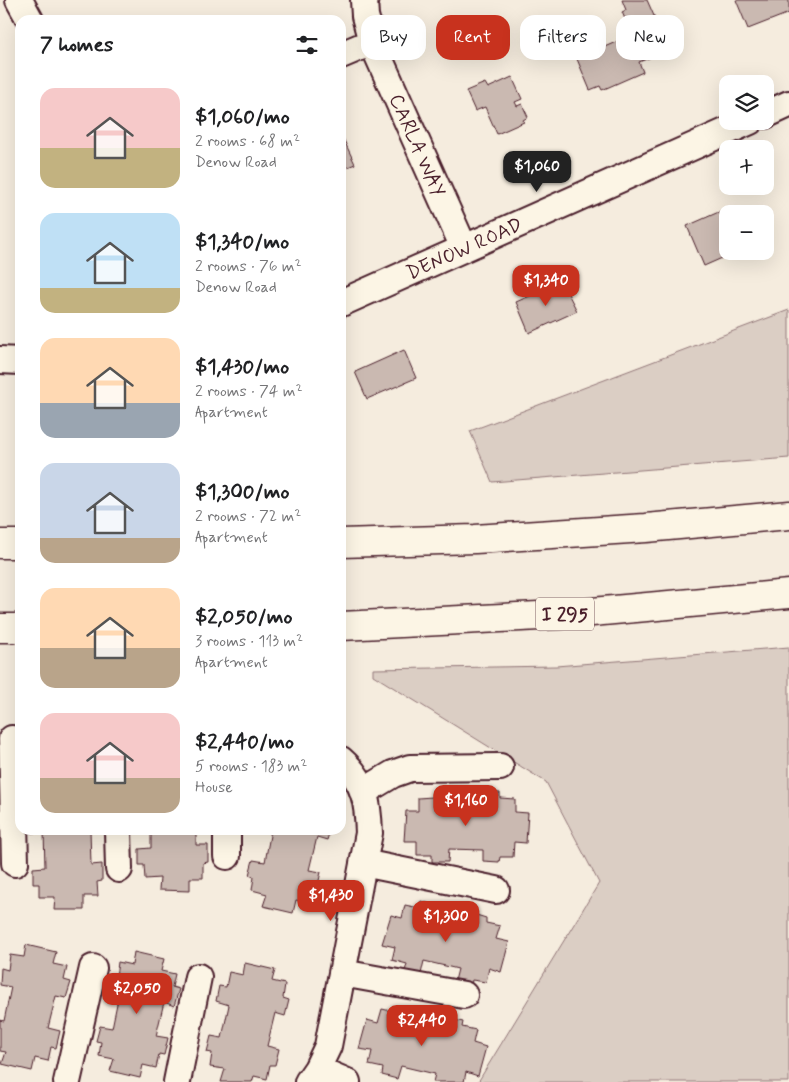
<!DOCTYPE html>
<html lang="en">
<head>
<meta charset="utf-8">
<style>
  :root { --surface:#fff; --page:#f2f2f2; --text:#202124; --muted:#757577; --accent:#c8321e }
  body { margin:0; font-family:Mynerve,sans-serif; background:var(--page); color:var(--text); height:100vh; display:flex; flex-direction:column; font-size:19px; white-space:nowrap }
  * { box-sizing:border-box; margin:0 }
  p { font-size:16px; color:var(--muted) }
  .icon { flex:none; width:28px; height:28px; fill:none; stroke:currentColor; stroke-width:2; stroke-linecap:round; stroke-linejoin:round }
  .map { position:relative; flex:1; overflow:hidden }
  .panel { position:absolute; left:15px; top:15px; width:331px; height:820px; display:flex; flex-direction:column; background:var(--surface); border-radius:15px; box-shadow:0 5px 20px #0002 }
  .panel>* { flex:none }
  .banner { position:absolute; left:361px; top:15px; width:352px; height:45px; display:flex; gap:10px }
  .tools { position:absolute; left:719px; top:75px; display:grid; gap:10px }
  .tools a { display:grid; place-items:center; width:55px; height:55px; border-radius:10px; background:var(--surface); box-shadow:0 5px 20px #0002; font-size:25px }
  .price { position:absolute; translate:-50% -42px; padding:0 11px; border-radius:10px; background:var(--accent); color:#fff; font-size:16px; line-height:32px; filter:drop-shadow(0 1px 2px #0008) }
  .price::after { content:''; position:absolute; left:50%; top:30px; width:15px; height:11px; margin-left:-8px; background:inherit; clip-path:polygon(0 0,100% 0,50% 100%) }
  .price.selected { background:#222; color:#fff }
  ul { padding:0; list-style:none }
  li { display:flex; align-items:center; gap:15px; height:125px; padding:0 25px }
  li span { display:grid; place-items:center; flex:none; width:140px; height:100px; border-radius:15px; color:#555 }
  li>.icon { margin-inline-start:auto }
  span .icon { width:60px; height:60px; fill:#fffc; stroke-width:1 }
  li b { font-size:21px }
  h2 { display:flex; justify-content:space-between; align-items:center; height:60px; padding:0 25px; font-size:21px }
  .pill { padding:0 18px; border-radius:15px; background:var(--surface); box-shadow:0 5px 20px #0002; font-size:18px; line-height:45px }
  .pill.selected { background:var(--accent); color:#fff }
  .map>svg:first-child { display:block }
  .green { fill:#dbcec4; stroke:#927678 }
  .building { fill:#cab9b1; stroke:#4a1f2b }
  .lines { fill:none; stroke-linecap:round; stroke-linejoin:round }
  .minor-casing { stroke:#4a1f2b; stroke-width:30 }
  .highway-casing { stroke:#4a1f2b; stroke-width:31 }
  .minor { stroke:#fcf5e5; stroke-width:26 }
  .highway { stroke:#fcf5e5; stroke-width:28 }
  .labels { text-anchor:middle; stroke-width:4; stroke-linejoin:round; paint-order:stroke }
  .shield { fill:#fcf5e5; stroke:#7f5f63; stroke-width:1 }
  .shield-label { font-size:19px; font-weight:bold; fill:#4a1f2b }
  .street-label { font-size:20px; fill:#4a1f2b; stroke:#fcf5e5 }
</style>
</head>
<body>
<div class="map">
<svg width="789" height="1082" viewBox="0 0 789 1082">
  <rect width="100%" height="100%" fill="#f5ecde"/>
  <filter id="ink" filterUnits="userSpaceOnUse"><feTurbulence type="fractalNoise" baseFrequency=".02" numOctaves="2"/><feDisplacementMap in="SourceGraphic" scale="10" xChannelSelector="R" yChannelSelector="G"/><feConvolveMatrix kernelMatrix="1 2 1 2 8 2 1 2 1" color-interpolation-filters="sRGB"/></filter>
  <g filter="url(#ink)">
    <path class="green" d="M789,310V458L492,482L470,431Z
      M789,647V1082H478L599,883L546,782L373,675V669L556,666Z"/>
    <path class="building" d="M622,0H647L669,50L639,62L643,72L602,90L600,86L590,90L577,59L632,35L622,12L626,10Z
      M736,0H789V13L748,29Z
      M512,77L522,99L515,102L517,106L522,104L528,117L523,120L524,122L497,134L485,107L475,111L466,91L485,83L488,88Z
      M342,136L355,164L341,170V137Z
      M721,211L728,225V251H738L704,266L687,226Z
      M562,282L577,311L529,333L516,302Z
      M404,350L416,378L367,399L355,372Z
      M433,791L450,792L449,803L483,804V792L500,793V798L515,799V812L528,813L526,843L514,842L513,857H500L499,862L483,861V850L449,849L448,862H432V855H417V841H404L406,811H418V798L432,797Z
      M31,830H101H90L91,865L102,864V881L97,882L98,896H84V910H54L55,897H39V884H33V868L45,867L44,832L31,833Z
      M151,830H196V845H208V862L203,863V878H190V891L159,890L160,878L145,879L144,865H139V849L151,848Z
      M271,830H330L327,840L317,837L309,870L321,872L317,889L312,888L309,903L296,900L293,913L263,906L267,894L252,890L254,877L249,875L253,860L265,862Z
      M421,901L437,906L434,916L467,925L470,913L486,918V923L500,926L496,939L509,942L501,972L489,968L486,982L472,980L471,985L455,981L458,969L424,961L421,974L405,971L407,964L392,960L395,947L382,944L391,915L402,918L405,905L419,908Z
      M26,945L56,952L53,964L67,967L64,980L71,982L66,998L56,996L48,1028L60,1031L56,1048L51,1047L48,1061L35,1058L32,1071L2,1064L6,1052L0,1051V1020L4,1021L11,987L0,985L1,968L8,970L10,955L24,957Z
      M134,952L164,959L161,971L175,974L172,987L179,989L174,1006L164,1002L156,1036L168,1038L164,1055L159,1054L156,1068L143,1065L140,1078L110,1071L114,1059L99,1056L101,1042L96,1041L100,1026L112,1028L119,994L105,991L109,975L116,977L118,962L132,965Z
      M245,963L275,970L272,981L285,984L283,998L289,1000L285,1016L275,1013L267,1046L279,1049L275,1065H270L267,1079L254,1076L252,1082H221L225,1069L210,1067L212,1053L207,1052L211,1036L222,1038L229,1005L216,1001L219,986L226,987L229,972L243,975Z
      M397,1006L414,1011L410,1021L443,1029L446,1018L463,1022L462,1027L476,1030L473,1043L486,1047L478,1076L466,1072L464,1082H433L435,1074L401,1066L397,1079L382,1075L383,1068L369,1065L372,1051L359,1049L367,1020L378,1023L382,1009L395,1012Z"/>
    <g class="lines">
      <g class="minor-casing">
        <path id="minor" d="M19,0L30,20
          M364,0L365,16L372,42L464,248
          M341,55L372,42
          M765,115L789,104
          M341,303L750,121
          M0,360L20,361
          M12,739L15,863
          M363,792L393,774L410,768L500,767
          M118,830L119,869
          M227,830V856
          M363,863L496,890
          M342,973L464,995
          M317,1069L347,1082
          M67,1082L93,968
          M177,1082L198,977
          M308,1082L317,1069L328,1046L369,833C368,802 365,781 341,760"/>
      </g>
      <g class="highway-casing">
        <path id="highway" d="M341,543L475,539L646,528L789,515
          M0,544H20
          M341,626L559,615L789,594
          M0,628H20"/>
      </g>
      <use href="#minor" class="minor"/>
      <use href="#highway" class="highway"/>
    </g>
  </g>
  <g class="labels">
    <rect class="shield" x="536" y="597.5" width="58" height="33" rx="4"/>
    <g class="shield-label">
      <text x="565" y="621">I 295</text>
    </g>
    <g class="street-label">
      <text transform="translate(418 145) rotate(66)" y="7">CARLA WAY</text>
      <text transform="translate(464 248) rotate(-24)" y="7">DENOW ROAD</text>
    </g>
  </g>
</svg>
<div class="tools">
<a><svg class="icon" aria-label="layers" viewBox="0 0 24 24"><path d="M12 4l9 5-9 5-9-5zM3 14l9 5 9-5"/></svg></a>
<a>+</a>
<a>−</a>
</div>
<b class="price selected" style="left:537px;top:193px">$1,060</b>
<b class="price" style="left:546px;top:307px">$1,340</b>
<b class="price" style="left:466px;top:827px">$1,160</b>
<b class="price" style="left:331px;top:922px">$1,430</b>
<b class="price" style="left:446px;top:943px">$1,300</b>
<b class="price" style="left:137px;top:1015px">$2,050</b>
<b class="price" style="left:422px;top:1047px">$2,440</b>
<div class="banner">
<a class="pill">Buy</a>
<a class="pill selected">Rent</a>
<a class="pill">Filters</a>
<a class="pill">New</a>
</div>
<section class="panel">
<h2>7 homes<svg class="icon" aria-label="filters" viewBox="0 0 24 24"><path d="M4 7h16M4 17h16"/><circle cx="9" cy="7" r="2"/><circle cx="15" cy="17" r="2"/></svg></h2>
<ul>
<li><span style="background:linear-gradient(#f6c9c9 60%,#c2b280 0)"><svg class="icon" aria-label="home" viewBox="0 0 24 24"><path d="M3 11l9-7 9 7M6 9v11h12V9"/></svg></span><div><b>$1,060/mo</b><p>2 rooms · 68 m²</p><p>Denow Road</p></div></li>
<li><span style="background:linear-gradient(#bfe0f5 75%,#c2b280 0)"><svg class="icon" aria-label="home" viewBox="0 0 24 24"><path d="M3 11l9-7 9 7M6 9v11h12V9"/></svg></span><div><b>$1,340/mo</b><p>2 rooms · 76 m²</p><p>Denow Road</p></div></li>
<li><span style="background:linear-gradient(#ffd9b3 65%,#9aa5b1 0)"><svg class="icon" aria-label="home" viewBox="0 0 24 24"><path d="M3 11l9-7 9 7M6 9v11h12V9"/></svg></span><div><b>$1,430/mo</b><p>2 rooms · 74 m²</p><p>Apartment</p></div></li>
<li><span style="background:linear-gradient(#c9d6e8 75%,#b9a48a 0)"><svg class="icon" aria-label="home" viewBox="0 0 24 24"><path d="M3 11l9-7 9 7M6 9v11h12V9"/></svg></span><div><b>$1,300/mo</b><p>2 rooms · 72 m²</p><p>Apartment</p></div></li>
<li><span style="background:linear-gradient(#ffd9b3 60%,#b9a48a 0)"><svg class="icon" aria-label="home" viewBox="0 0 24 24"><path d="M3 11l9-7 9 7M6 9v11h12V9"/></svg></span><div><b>$2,050/mo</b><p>3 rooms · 113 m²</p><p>Apartment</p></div></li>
<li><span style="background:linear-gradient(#f6c9c9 65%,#b9a48a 0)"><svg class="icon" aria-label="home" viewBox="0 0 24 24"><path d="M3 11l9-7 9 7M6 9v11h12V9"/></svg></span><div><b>$2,440/mo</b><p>5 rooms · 183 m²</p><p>House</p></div></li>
</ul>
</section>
</div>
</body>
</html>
